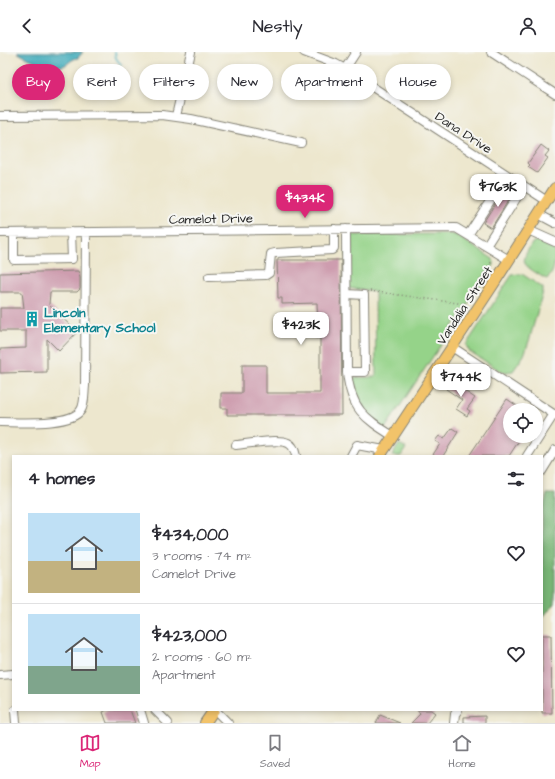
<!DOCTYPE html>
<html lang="en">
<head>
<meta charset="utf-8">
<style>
  :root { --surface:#fff; --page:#f7f7f7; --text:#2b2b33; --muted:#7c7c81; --line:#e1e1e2; --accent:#db2777 }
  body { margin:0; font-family:"Architects Daughter",sans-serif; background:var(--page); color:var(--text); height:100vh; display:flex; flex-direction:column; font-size:15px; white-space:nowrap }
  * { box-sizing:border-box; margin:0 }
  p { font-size:13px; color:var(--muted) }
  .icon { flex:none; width:22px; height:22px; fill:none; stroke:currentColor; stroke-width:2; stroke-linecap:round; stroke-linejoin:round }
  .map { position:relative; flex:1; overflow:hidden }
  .details { position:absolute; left:12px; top:403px; width:531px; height:256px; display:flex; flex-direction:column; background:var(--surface); border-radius:0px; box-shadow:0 2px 6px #0003 }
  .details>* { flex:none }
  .guide { position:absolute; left:12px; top:12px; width:531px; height:36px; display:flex; gap:8px }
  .tools { position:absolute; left:503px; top:351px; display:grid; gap:8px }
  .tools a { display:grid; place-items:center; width:40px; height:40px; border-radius:50%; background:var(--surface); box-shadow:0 2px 6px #0003; font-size:20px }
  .price { position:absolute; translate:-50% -34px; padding:0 9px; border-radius:8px; background:#fff; color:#222; font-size:13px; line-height:26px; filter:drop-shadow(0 1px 2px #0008) }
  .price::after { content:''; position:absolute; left:50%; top:24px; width:12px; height:9px; margin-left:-6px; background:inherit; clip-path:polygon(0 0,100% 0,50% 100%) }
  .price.selected { background:var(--accent); color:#fff }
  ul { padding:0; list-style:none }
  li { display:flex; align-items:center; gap:12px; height:100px; padding:0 16px }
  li+li { border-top:1px solid var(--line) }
  li span { display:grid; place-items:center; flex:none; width:112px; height:80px; border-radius:0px; color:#555 }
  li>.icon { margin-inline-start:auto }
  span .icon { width:48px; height:48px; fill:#fffc; stroke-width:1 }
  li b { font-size:17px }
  h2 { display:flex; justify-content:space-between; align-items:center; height:48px; padding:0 16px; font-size:17px }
  .tag { padding:0 14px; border-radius:18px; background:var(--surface); box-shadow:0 2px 6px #0003; font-size:14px; line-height:36px }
  .tag.selected { background:var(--accent); color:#fff }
  header { display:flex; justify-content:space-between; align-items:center; height:52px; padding:0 16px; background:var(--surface); font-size:18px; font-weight:600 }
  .dock { display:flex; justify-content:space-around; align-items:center; height:56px; border-top:1px solid var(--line); background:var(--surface); font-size:11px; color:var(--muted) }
  .dock a { display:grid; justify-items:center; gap:2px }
  .dock .selected { color:var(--accent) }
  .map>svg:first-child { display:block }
  .green { fill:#95d389; stroke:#587852 }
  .forest { fill:#78b575; stroke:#4a6848 }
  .water { fill:#3caaba; stroke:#2c636b }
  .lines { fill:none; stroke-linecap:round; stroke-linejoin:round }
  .stream { stroke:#3caaba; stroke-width:2 }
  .building { fill:#ce9daf }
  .minor-casing { stroke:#848275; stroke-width:10 }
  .major-casing { stroke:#848275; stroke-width:12 }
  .path { stroke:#848275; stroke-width:1.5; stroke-dasharray:1 3; stroke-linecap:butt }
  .minor { stroke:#fff; stroke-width:8 }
  .major { stroke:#f2c36a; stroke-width:10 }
  .labels { text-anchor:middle; stroke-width:4; stroke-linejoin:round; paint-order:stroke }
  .street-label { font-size:13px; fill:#1c1c1c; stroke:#f6f6f2 }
  .culture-label { font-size:13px; font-weight:bold; fill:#0d838f; stroke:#f6f6f2; text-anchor:start }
</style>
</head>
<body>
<header><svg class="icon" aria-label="back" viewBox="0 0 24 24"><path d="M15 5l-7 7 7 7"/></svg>Nestly<svg class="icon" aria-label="person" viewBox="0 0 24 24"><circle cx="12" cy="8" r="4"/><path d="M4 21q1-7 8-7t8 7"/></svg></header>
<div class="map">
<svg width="555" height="671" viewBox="0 0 555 671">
  <rect width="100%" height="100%" fill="#f6f6f2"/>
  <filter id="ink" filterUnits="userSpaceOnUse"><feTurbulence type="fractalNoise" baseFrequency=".025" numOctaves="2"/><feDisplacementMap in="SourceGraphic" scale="8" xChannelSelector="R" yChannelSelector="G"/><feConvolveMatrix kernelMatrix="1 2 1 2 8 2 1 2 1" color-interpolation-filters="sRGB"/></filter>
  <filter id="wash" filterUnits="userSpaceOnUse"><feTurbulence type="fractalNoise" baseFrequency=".012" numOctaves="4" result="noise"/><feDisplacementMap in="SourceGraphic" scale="16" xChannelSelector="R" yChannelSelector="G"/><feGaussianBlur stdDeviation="0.9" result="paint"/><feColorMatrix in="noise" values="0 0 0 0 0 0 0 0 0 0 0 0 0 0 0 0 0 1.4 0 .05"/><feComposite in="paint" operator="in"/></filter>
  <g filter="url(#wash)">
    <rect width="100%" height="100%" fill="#ede7ce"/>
    <path class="green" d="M449,182L456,183L493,207L494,213L384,378L362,361L348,326L376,325L375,240L347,236L346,183Z
      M538,189L555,198C555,208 555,221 547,227L544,226C523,212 518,213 533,190Z
      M518,222H522L543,236V240L529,289L524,303L513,319L506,320H502L469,299L466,293L512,223Z
      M399,392L406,396L401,404H392Z"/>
    <path class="forest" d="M547,442H555V551L542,566V461Z"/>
    <path class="water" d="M17,0H83L78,6C70,7 69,13 62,14C49,16 27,7 17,0Z"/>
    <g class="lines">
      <path class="stream" d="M115,0L116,6L121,13"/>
    </g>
    <g id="blocks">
      <path class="building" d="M541,93L549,99L545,104L548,106L537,121L528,115L530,113L528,111Z
        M505,136L513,141L491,176L483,171Z
        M277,208H341L342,363H227V356H221V341H242V313H266V341H320V286H315V278H318L317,251L282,252V246H278Z
        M78,219L80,226V237L77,240H50L49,253L77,280L59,299L47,287V320L0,321V297L26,296V279H0V256H24L22,240H0V221Z
        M451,330L475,346L467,357L470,359L467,364L456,357L462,348L446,337Z
        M507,347L523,358H510V384H522L509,404H469Z
        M452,376L458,380L443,404H432L440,392L435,389L439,384L444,387Z
        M542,583H551L552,661H542Z
        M107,658H130L135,671H107L103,660Z
        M417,658H431L435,661L427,671H411L420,662Z
        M380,663L400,671H376Z
        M485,664V671H464V665Z"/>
    </g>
  </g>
  <g filter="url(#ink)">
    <use href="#blocks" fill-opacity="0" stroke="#848275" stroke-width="1"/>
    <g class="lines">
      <g class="minor-casing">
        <path id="minor" d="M304,0L336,12L345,17L547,149
          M491,0L555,42
          M345,17L356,0
          M0,64L162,63L191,67L301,91
          M176,64L191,0
          M538,162L555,171
          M346,177L347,320C351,357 364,366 393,384
          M528,178L555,190
          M0,181L456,176L509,208
          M14,181V208L72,207L71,180
          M468,183L507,123
          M486,194L524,134
          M209,225L266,223L269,221L271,202L275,201L332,198L334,196V177
          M347,242L364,243L365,320H347
          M452,295L555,363
          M0,370C18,370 71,374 81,358C85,352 84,341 85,334L86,180
          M236,393C248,392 278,386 288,391C293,393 295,399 296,404
          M351,404L357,393L384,398
          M527,404L554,362
          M542,419L555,398
          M0,623L13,622
          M15,658L16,671
          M140,658L144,671
          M155,658L168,671
          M215,658L228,671
          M454,671L455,662L458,658"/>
      </g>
      <g class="major-casing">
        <path id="major" d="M380,404L493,233L555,136
          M205,671L214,658"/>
      </g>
      <path class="path" d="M370,239L465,252L492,209"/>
      <use href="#minor" class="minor"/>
      <use href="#major" class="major"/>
    </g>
  </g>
  <defs>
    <g id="building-bare" transform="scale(1.2)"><path d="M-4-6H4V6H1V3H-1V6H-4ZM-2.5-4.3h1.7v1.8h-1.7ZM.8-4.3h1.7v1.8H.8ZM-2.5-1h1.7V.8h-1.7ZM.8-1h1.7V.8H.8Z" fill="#0f9aa8" stroke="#f6f6f2" stroke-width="2.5" paint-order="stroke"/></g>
  </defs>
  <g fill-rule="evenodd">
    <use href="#building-bare" x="32" y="267"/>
  </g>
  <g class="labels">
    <g class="street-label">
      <text transform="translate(464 80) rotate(33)" y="5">Dana Drive</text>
      <text transform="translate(211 166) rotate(-1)" y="5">Camelot Drive</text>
      <text transform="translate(464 253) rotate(-57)" y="5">Vandalia Street</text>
    </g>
    <g class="culture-label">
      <text x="44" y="265">Lincoln<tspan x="44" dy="15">Elementary School</tspan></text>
    </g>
  </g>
</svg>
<div class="tools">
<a><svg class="icon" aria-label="locate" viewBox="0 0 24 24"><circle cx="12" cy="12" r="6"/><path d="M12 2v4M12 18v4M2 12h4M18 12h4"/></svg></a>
</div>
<b class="price" style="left:498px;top:156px">$763K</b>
<b class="price selected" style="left:305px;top:167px">$434K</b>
<b class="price" style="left:301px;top:294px">$423K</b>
<b class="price" style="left:461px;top:346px">$744K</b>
<div class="guide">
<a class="tag selected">Buy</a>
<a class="tag">Rent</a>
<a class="tag">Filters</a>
<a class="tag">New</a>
<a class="tag">Apartment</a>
<a class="tag">House</a>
</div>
<section class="details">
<h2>4 homes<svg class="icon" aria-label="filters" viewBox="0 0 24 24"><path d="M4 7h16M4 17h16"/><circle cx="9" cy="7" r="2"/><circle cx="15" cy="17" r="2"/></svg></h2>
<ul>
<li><span style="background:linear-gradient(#bfe0f5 60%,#c2b280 0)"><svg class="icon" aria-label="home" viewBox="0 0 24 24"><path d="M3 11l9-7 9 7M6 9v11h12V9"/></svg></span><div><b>$434,000</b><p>3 rooms · 74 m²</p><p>Camelot Drive</p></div><svg class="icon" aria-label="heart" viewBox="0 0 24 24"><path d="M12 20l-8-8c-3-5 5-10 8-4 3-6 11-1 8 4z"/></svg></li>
<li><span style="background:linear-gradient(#bfe0f5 65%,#7fa58c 0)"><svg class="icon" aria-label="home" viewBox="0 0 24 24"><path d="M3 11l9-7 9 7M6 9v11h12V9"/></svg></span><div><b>$423,000</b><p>2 rooms · 60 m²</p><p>Apartment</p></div><svg class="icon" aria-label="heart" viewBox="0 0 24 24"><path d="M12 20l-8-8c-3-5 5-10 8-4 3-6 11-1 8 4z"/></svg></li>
</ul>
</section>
</div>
<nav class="dock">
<a class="selected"><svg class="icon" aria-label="map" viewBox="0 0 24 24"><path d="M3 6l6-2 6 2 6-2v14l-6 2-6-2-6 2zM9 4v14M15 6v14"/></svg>Map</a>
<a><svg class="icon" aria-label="saved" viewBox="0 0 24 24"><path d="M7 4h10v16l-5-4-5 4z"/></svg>Saved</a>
<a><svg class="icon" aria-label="home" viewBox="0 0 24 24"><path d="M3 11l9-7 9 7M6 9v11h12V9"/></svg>Home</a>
</nav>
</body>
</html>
